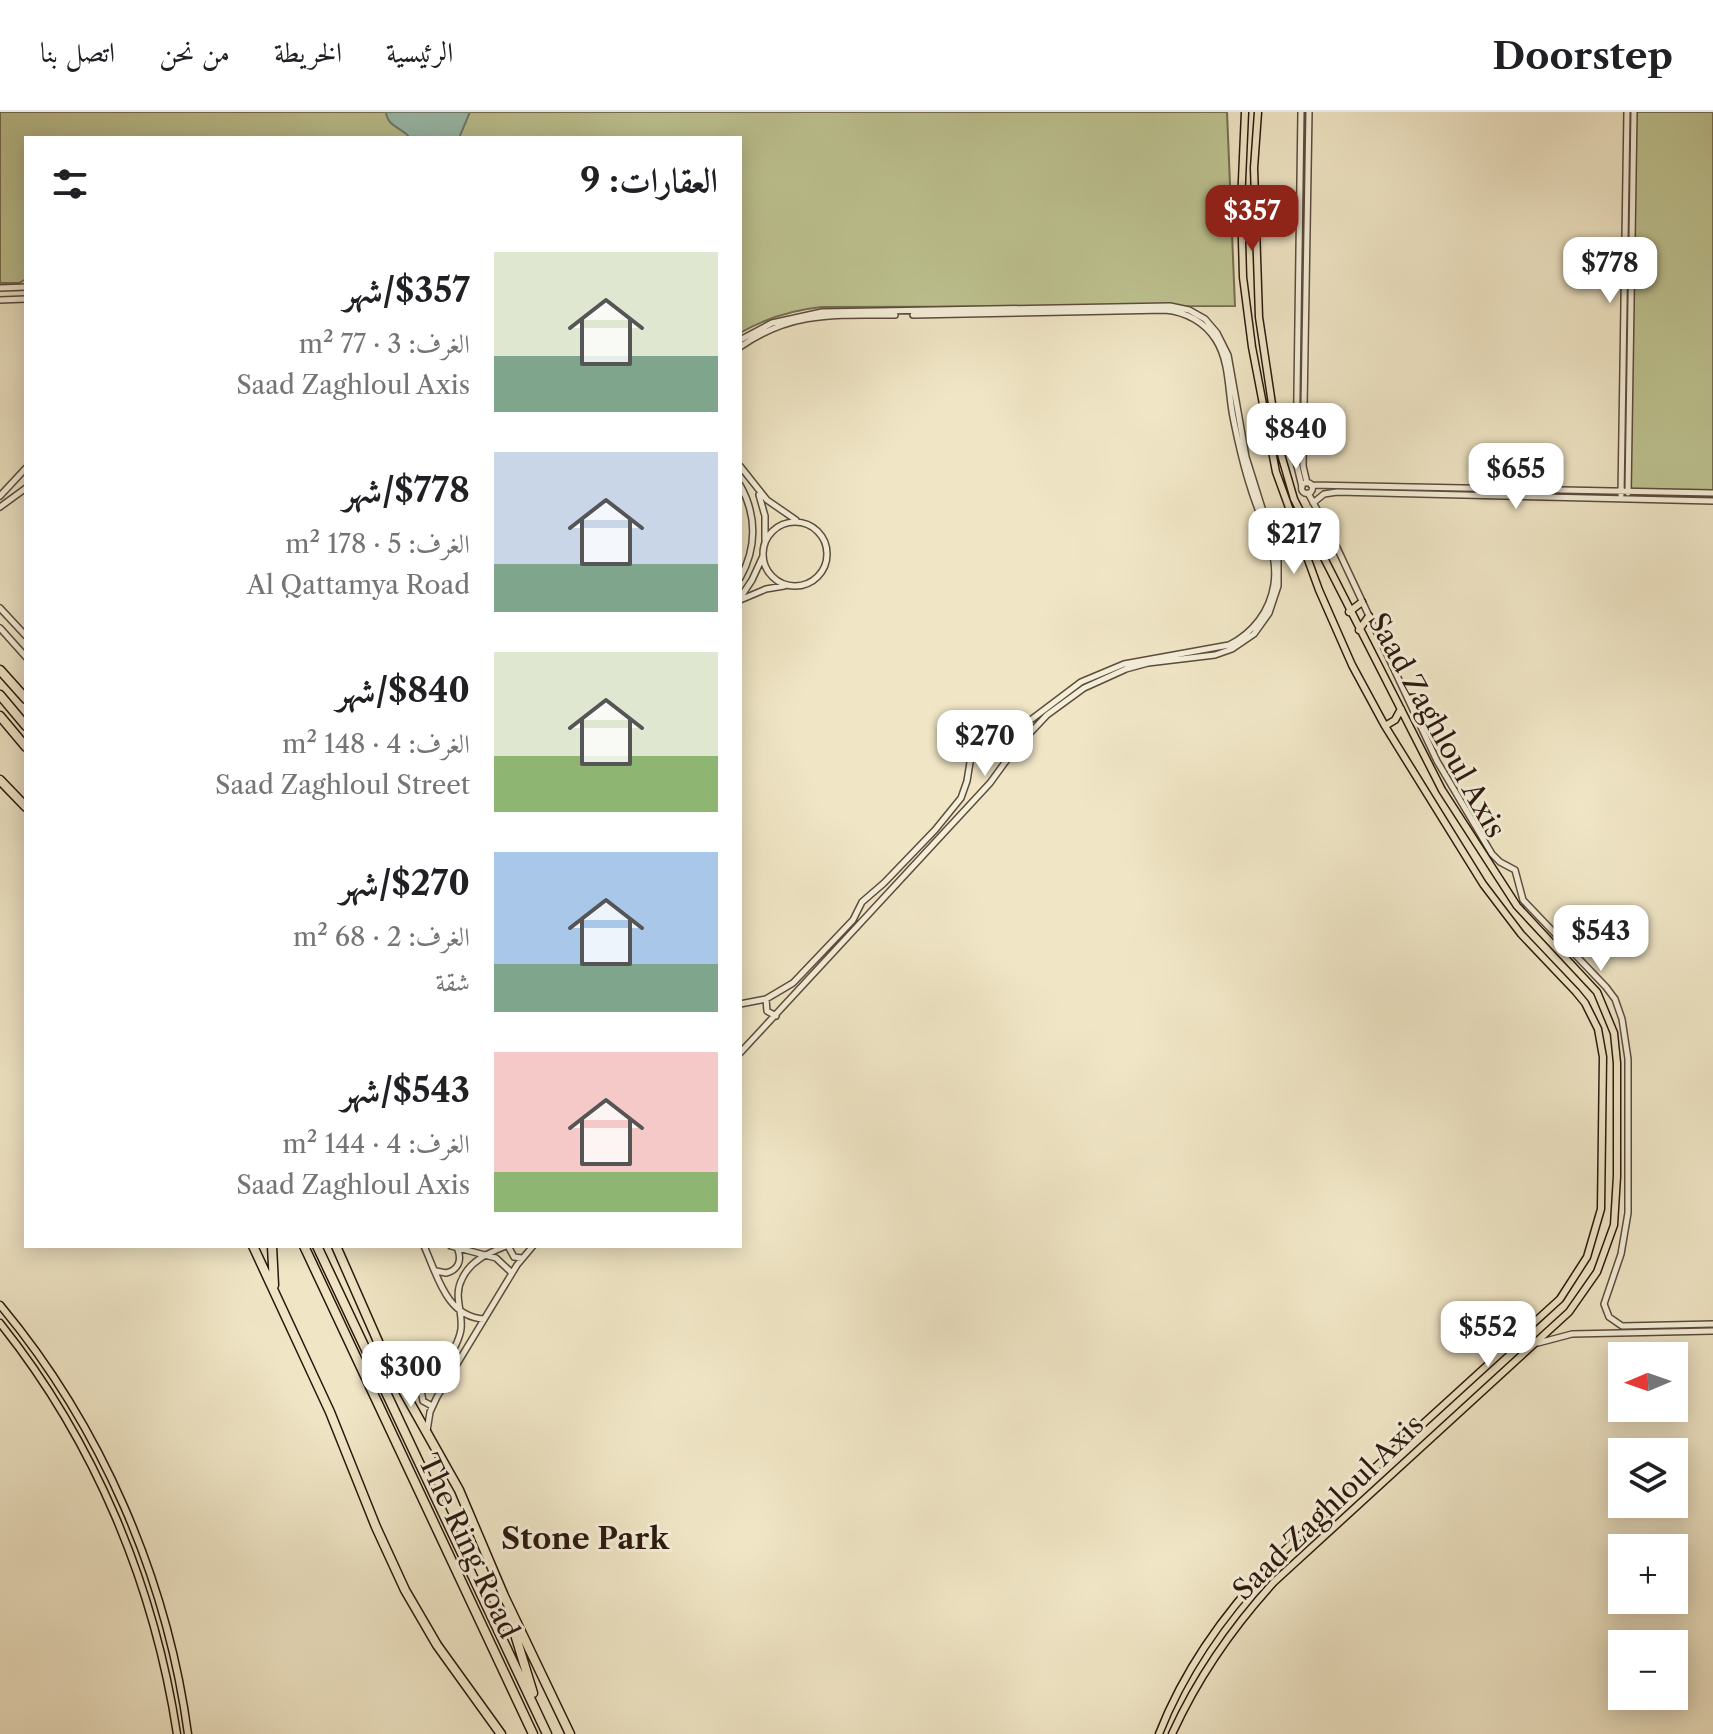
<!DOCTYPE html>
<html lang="ar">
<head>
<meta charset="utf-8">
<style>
  :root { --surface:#fff; --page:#f6f6f6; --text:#202124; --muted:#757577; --line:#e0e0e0; --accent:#8f2418 }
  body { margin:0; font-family:"Libre Caslon Text",Amiri,serif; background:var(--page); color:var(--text); direction:rtl; height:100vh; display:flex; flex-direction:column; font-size:30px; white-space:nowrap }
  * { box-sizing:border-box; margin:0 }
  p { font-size:26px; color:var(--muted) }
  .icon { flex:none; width:44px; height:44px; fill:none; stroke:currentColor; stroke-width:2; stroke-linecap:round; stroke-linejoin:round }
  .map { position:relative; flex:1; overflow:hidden; direction:ltr }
  .sheet { position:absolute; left:24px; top:24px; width:718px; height:1112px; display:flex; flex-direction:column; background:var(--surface); border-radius:0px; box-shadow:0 4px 20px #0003; direction:rtl }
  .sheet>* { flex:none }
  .needle { width:52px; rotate:268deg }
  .tools { position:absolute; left:1608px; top:1230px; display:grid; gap:16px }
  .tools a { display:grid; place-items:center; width:80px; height:80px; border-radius:0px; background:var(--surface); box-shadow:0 4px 20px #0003; font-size:40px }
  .price { position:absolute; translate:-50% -68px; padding:0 18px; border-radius:16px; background:#fff; color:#222; font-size:26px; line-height:52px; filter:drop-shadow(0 2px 4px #0008) }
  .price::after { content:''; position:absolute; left:50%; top:48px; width:24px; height:18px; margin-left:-12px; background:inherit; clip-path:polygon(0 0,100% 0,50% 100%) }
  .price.active { background:var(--accent); color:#fff }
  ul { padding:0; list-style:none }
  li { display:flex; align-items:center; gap:24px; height:200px; padding:0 24px }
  li span { display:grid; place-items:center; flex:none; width:224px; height:160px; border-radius:0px; color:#555 }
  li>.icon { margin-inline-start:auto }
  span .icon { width:96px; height:96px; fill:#fffc; stroke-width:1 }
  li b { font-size:34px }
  h2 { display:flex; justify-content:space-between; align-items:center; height:96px; padding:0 24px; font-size:34px }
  header { display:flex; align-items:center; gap:48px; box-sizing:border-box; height:112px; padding:0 40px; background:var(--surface); border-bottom:2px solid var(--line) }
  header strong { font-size:38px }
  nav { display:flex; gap:44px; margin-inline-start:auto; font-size:28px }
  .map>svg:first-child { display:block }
  .green { fill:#bec492; stroke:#746e50; stroke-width:2 }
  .water { fill:#9bc0b1; stroke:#6e7d70; stroke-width:2 }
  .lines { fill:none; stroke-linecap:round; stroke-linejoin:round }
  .minor-casing { stroke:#5c4c3c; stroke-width:8 }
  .major-casing { stroke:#2b180e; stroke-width:9 }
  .highway-casing { stroke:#2b180e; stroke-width:11 }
  .minor { stroke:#f5efda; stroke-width:5 }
  .major { stroke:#f0e6c6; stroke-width:6 }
  .highway { stroke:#f0e6c6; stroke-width:8 }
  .labels { text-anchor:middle; stroke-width:6; stroke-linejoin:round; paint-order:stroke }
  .street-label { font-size:28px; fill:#2b180e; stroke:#f5efda }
  .neighbourhood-label { font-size:30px; font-weight:bold; fill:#2b180e; stroke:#f5efda }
</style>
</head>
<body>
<header>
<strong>Doorstep</strong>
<nav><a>الرئيسية</a><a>الخريطة</a><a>من نحن</a><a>اتصل بنا</a></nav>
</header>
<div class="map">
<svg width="1713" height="1622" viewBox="0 0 1713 1622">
  <rect width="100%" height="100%" fill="#f0e6c6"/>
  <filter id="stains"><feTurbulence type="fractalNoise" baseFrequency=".0025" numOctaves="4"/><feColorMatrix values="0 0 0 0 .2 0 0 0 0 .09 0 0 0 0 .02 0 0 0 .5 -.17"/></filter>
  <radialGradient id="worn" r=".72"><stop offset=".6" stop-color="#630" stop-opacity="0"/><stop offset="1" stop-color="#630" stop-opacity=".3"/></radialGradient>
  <path class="green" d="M0,0H1227L1235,194L822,195C792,198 766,206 740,221V26H26V167L19,171H0Z
    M1636,0H1713V379L1628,380Z"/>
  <path class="water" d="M386,0H470L459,26H410C403,16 387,15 386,0Z"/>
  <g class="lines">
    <g class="minor-casing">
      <path id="minor" d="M1301,0L1296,350L1302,375
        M0,176L26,175
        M0,188L26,187
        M740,228L772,211L822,200L1170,194L1189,198L1205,207L1217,221L1228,243L1246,345L1278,447V474L1269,501L1254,522L1232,537L1215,543L1148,551L1126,557L1084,576L1047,603L1014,638L990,671L740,941
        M740,235C791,199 836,203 895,203
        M740,354L767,388L796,408
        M1301.5 376a5.5 5.5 0 1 1 11 0a5.5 5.5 0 1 1-11 0Z
        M1307,371L1303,354L1309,0
        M740,373C757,403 757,436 740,466
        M1311,373L1713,381
        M1308,381L1332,425L1437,649L1492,742L1500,750L1515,758L1523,788L1606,875L1615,887L1622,907L1628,947V1101L1621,1142L1604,1192L1609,1205L1622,1214L1713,1212
        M1628,381L1634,0
        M759,383L765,404V428
        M1621,383L1627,0
        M0,384L26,356
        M1313,391L1324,382L1337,380L1713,389
        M0,395L26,376
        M763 442a32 32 0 1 1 64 0a32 32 0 1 1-64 0Z
        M740,486L752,468L763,444
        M740,488L766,477L784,474
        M0,496L26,524
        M0,516L26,545
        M766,887L767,899L776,904
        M740,892L766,887L793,871L853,808L862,790L884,771L935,718L961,686L967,669L972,638L982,625L1024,613L1081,570L1124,552L1229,533C1253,521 1270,499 1274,472C1279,440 1260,407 1251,377C1243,353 1238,330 1233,305C1228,281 1230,250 1216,228C1205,210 1186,200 1165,198L913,203
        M424,1134C437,1162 446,1205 484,1207
        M451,1134L496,1146L512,1161
        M508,1134L514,1145L522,1146
        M436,1159L446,1161C458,1158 462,1149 458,1138
        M1538,1231L1572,1222L1713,1219
        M413,1260L426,1264L437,1263
        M401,1274C407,1277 413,1280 419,1278C435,1274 459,1232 461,1217C463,1199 453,1184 462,1167C470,1149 488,1141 506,1134
        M421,1278L423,1289L432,1294
        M427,1319L430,1300L437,1285L517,1153L533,1134"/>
    </g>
    <g class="major-casing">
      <path id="major" d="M1349,500L1362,490
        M1359,518L1369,504
        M1385,614L1395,608L1401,597
        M0,1193C101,1314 167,1466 188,1622
        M0,1211C95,1330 154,1472 177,1622
        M1159,1622C1187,1550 1235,1487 1290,1433L1560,1187L1587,1145L1601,1097L1603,945L1598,917L1585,891L1576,880L1521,822L1483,772L1385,614L1352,553L1319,478L1276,360L1252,235L1243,165L1241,91L1245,0
        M1172,1622C1198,1565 1232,1516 1274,1470L1569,1200L1597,1160L1614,1113L1617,1064V951L1614,921L1597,880L1517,794L1442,678L1294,387L1278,332L1259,205L1254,56L1258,0"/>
    </g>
    <g class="highway-casing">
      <path id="highway" d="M0,558L26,587
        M0,583L26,614
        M0,604L26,635
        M0,668L26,695
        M253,1134L330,1300L376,1415L405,1478L437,1533L501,1622
        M272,1134L274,1173
        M304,1134L533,1622
        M317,1134L547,1622
        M336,1134L387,1250L459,1378L504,1484L570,1622
        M510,1506L533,1581"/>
    </g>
    <use href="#minor" class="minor"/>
    <use href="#major" class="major"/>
    <use href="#highway" class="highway"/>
  </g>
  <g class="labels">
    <g class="street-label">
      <text transform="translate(1437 613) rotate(61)" y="10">Saad Zaghloul Axis</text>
      <text transform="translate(1328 1395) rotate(-44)" y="10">Saad Zaghloul Axis</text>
      <text transform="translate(469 1434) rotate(65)" y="10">The Ring Road</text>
    </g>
    <g class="neighbourhood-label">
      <text x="585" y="1437">Stone Park</text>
    </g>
  </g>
  <rect width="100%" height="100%" filter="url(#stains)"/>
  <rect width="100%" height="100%" fill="url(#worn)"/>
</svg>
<div class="tools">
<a><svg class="needle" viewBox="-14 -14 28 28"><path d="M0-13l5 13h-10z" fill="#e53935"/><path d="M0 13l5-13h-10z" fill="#757577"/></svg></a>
<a><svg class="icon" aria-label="layers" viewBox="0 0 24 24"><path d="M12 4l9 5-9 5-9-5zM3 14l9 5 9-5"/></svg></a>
<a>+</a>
<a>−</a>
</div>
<b class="price active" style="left:1252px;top:141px">$357</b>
<b class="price" style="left:1610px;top:193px">$778</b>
<b class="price" style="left:1296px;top:359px">$840</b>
<b class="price" style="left:1516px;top:399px">$655</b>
<b class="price" style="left:1294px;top:464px">$217</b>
<b class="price" style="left:985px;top:666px">$270</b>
<b class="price" style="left:1601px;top:861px">$543</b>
<b class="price" style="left:1488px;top:1257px">$552</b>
<b class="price" style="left:411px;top:1297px">$300</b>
<section class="sheet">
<h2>العقارات: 9<svg class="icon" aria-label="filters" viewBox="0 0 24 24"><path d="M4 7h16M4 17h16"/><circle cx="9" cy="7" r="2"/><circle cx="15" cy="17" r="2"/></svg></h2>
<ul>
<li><span style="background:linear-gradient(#dfe7d0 65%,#7fa58c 0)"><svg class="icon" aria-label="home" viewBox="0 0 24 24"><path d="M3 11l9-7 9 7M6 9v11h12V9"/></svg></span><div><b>$357/شهر</b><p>الغرف: 3 · 77 m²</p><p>Saad Zaghloul Axis</p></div></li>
<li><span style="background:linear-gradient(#c9d6e8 70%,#7fa58c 0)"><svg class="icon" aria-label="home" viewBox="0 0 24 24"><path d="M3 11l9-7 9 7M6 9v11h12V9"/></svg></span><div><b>$778/شهر</b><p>الغرف: 5 · 178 m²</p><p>Al Qattamya Road</p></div></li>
<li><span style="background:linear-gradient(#dfe7d0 65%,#8fb573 0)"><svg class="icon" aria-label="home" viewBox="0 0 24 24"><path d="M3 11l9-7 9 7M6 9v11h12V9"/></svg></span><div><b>$840/شهر</b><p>الغرف: 4 · 148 m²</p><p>Saad Zaghloul Street</p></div></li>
<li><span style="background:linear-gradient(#a9c7e8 70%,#7fa58c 0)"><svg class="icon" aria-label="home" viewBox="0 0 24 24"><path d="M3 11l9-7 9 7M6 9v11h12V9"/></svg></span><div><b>$270/شهر</b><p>الغرف: 2 · 68 m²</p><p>شقة</p></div></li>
<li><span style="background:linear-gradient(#f6c9c9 75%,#8fb573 0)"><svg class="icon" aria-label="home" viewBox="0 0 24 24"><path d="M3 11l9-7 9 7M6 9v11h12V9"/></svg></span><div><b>$543/شهر</b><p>الغرف: 4 · 144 m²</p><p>Saad Zaghloul Axis</p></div></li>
</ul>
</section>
</div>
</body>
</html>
